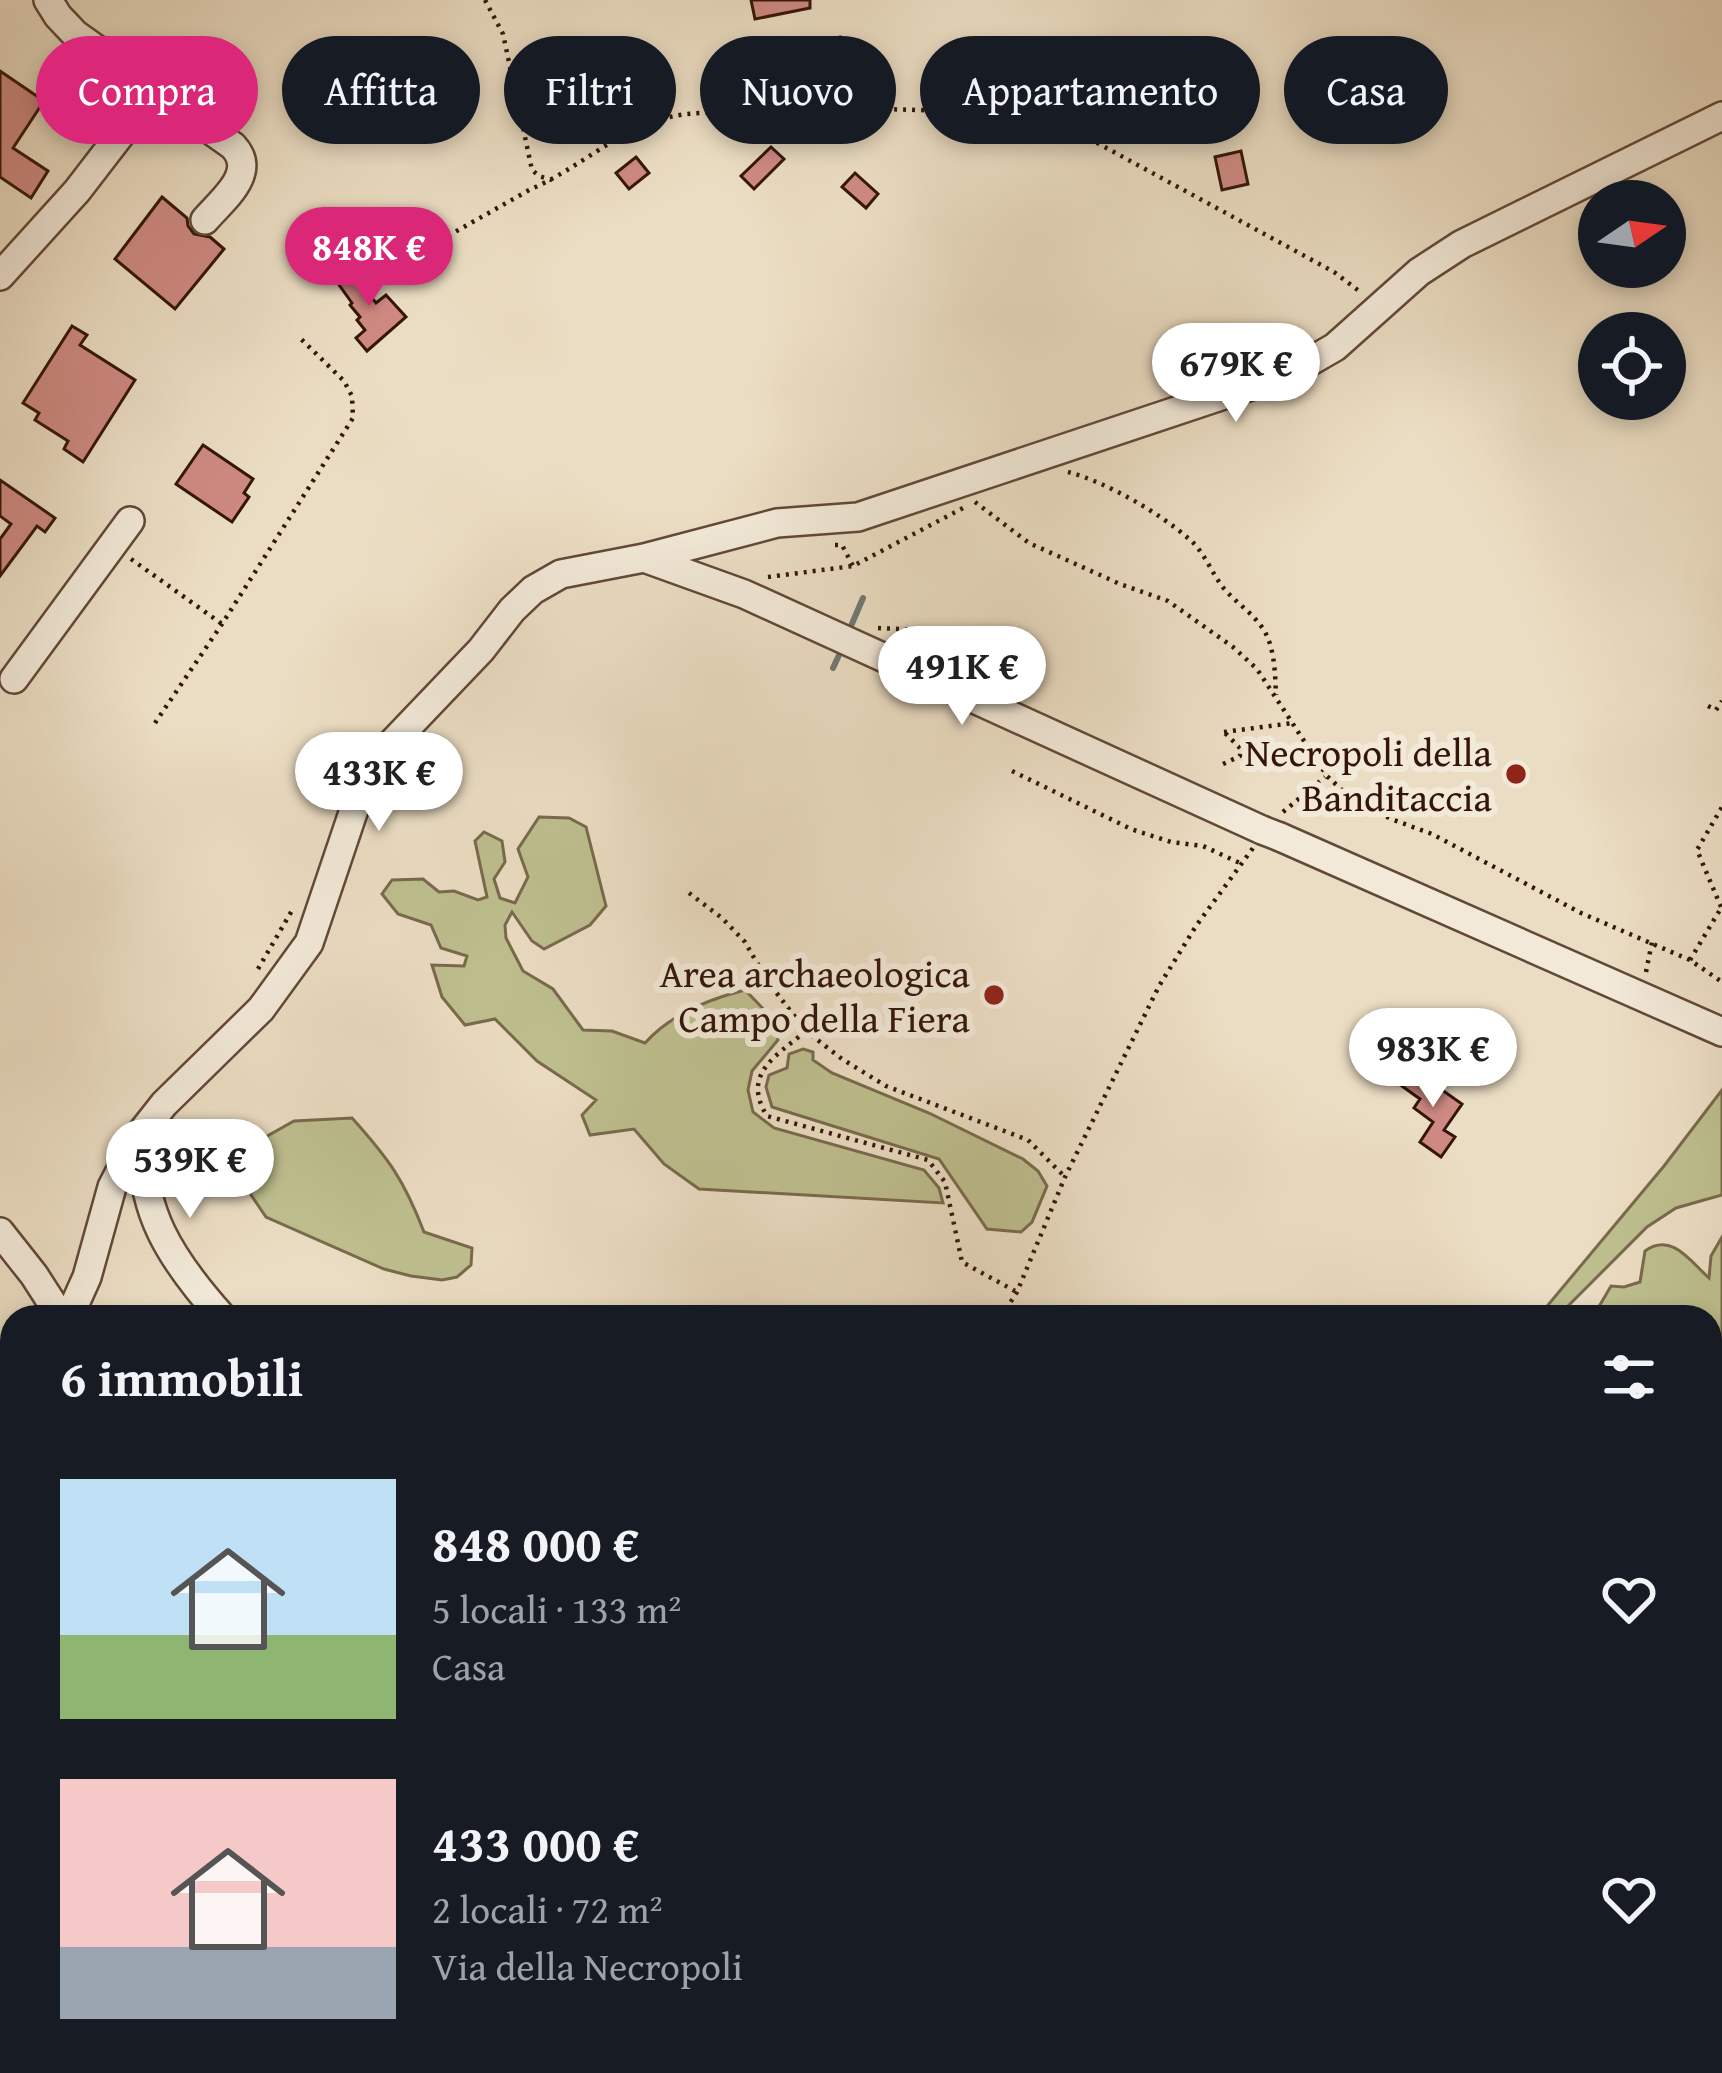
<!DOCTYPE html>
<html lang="it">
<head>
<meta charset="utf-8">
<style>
  :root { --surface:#171b24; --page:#20242c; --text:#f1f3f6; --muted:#9ea1a6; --accent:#db2777 }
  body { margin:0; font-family:"Gentium Book Plus",serif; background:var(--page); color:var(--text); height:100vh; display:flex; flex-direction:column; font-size:45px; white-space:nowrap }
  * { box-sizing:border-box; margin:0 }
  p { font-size:39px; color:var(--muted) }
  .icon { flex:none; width:66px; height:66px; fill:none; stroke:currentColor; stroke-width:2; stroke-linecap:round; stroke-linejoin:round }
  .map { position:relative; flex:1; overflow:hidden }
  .details { position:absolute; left:0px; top:1305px; width:1722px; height:768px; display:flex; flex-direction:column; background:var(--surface); border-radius:36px 36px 0 0; box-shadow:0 6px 18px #0003 }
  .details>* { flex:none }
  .hud { position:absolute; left:36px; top:36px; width:1650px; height:108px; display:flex; gap:24px }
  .needle { width:78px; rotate:77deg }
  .controls { position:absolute; left:1578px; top:180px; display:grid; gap:24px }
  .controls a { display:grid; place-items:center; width:108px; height:108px; border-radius:50%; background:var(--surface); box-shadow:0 6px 18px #0003; font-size:60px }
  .price { position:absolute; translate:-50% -102px; padding:0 27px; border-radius:42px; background:#fff; color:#222; font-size:39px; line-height:78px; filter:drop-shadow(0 3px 6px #0008) }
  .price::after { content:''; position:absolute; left:50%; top:72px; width:36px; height:27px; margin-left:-18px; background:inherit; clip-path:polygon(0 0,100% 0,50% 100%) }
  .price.on { background:var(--accent); color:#fff }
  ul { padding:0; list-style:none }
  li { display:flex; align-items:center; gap:36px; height:300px; padding:0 60px }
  li span { display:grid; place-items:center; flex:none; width:336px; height:240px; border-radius:0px; color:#555 }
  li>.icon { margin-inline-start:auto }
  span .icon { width:144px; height:144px; fill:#fffc; stroke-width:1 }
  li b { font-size:51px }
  h2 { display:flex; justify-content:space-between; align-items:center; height:144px; padding:0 60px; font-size:51px }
  .tag { padding:0 42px; border-radius:54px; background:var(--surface); box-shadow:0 6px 18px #0003; font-size:42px; line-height:108px }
  .tag.on { background:var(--accent); color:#fff }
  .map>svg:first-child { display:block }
  .green { fill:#bebf8f; stroke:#796a4c; stroke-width:3 }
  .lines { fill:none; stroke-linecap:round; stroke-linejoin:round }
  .stream { stroke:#717973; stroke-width:6 }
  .building { fill:#ce8a82; stroke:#341609; stroke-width:3 }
  .minor-casing { stroke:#624838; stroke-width:32 }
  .path { stroke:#341609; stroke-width:4.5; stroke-dasharray:3 6; stroke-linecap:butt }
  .minor { stroke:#f2e9d8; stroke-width:27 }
  .minor-bridge-casing { stroke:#624838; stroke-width:32; stroke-linecap:butt }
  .minor-bridge { stroke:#f2e9d8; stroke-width:27 }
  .poi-dot { fill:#8f2418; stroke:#f2e9d8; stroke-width:4.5 }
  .labels { text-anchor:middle; stroke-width:12; stroke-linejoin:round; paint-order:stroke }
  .poi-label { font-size:39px; fill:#341609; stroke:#f2e9d8; text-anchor:end }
</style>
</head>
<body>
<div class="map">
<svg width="1722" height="2073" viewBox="0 0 1722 2073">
  <rect width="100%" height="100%" fill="#ebddc3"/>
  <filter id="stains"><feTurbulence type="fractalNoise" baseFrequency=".00167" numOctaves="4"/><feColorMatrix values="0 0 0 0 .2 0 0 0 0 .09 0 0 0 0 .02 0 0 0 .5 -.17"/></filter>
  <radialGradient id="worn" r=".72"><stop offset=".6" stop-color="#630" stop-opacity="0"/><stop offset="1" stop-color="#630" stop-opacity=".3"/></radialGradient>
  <path class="green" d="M539,817L569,818L586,827L606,906L590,925L544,949L532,941L512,912L505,925L506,938L523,971L553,989L583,1030L612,1031L645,1043C671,1014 709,999 745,990L772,1018L778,1040L752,1071L748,1090L753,1112L774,1128L924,1170L939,1188L943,1203L699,1189L664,1164L634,1129L590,1135L582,1115L596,1100L537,1061L495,1019L465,1025L442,997L432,965L464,966L467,956L441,948L431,925L398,914L382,894L392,880L423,879L439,892L454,891L478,900L487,897L475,841L484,832L502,841L505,862L494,879L500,898L515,903L528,877L518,849Z
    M803,1049L813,1052V1060L832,1073L929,1113L1023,1159L1038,1171L1047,1186L1032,1222L1021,1232L987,1229L939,1159L772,1107L766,1087L769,1075L787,1068L789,1054Z
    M1722,1090V1195L1676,1208L1647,1227L1557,1317H1538L1664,1166Z
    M352,1118C389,1159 404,1180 424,1232L472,1248L471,1265L457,1277L442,1280L411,1276L384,1269L266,1217L251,1195L247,1168L255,1143L294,1121Z
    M1722,1237V1375L1710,1379V1317H1576L1578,1313L1597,1310L1611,1286L1624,1287L1640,1282L1645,1251C1672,1232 1690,1261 1709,1278L1711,1256Z
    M12,1568V1739L0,1737V1574Z
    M461,2061H598L599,2073H465Z
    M820,2061H915L919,2073H834Z"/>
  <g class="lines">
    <path class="stream" d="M848,633L863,598
      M833,668L840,653
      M0,1686L12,1689
      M543,2061L550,2073"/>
  </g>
  <path class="building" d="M751,0H810V8L755,19Z
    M840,37L844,57L804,68L809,88L716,104L712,87L722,85L718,63L734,60L736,72L784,64L781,50Z
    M0,71L44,101L13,148L48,171L31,198L0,177Z
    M771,147L784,159L754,189L741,176Z
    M1241,151L1248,184L1222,190L1215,157Z
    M636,157L649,173L629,189L616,173Z
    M855,173L878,194L866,208L842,187Z
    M162,197L187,218L188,226L194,234L210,237L224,249L175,309L115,259Z
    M346,265L376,303L386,295L406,317L367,351L356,338L365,330L357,320L360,317L350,305L352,303L332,275Z
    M72,326L87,335L80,345L135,380L83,462L64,449L68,441L35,420L39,413L23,403Z
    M203,445L253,479L244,493L249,497L232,522L176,484Z
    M0,480L55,518L45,532L37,526L0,576V539L11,524L0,516Z
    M1411,1068L1462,1104L1444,1130L1455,1137L1441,1157L1420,1142L1433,1122L1414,1108L1420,1099L1399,1084Z"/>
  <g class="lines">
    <g class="minor-casing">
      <path id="minor" d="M48,0L58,16L75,34L233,146C258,173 223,199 205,220
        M0,276L77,191L154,91
        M644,558L744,594L1262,830
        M14,679L130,521
        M1280,837L1722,1032
        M145,1130C135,1208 173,1262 222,1317
        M0,1232L34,1275L61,1317
        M69,1317L87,1277L112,1187L138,1137L164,1104L261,1009L309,943L363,783L375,761L481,650L512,610L533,590L561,574L644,558L777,523L858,517L1290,373L1335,347L1419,272L1462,244L1722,116
        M0,1561L12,1553
        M0,1657L12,1659
        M0,1748L12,1752
        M0,1839L12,1844
        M0,1974L12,1984
        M73,2061L87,2073
        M183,2061L185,2073
        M270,2061L271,2063
        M348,2061L355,2073"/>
    </g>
    <path class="path" d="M485,0L503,34L532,170L539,176L552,180
      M409,258L531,189C577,170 621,127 670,117C690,112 713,113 734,111C783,107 832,108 882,109C951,111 1025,111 1090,139L1334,272L1359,291
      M1068,472C1106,482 1160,513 1189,539C1206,553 1212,576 1227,592C1239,605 1255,615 1265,632C1275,651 1275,674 1276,695
      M975,502L1029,543L1120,584L1168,601L1233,647L1257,669L1327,776L1343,791L1391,819L1432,834L1581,913L1690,960L1722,982
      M835,545H842L853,566
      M131,559L222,624
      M768,577L853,566L963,508
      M878,628L943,631
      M1708,706L1716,710L1722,701
      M155,723L222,624L353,418L352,396L344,381L299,337
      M1224,732L1293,723
      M1223,764L1240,756L1241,749L1224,732
      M1012,771L1131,829L1171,842L1203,846L1242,864
      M1283,812L1325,777
      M689,893L722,918L745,942L768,982L806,1031L842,1059L886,1086L1028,1140L1065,1177
      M1721,907L1697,850L1722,807
      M1690,960L1721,908
      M258,969L294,907
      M1646,972L1652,942
      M806,1031C776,1056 741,1074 767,1116L928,1160L945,1182L962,1262L1015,1291
      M1001,1317L1017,1292L1065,1177L1159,986L1196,926L1253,848
      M1710,2022L1722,2031"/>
    <use href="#minor" class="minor"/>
    <g class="minor-bridge-casing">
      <path id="minor-bridge" d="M1262,830L1280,837"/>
    </g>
    <use href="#minor-bridge" class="minor-bridge"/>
  </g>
  <g class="poi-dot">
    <circle cx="1516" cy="774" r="12"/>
    <circle cx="994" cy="995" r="12"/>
  </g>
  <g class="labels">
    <g class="poi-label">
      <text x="1492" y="766">Necropoli della<tspan x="1492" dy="45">Banditaccia</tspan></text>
      <text x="970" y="987">Area archaeologica<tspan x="970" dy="45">Campo della Fiera</tspan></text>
    </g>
  </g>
  <rect width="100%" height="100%" filter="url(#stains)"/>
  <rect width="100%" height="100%" fill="url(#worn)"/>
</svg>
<div class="controls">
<a><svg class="needle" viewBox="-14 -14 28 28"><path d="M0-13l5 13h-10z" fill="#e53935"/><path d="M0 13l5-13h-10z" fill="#9ea1a6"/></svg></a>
<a><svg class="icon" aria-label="locate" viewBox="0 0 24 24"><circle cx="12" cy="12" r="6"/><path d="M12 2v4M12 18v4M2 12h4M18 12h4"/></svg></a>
</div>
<b class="price on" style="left:369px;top:309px">848K €</b>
<b class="price" style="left:1236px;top:425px">679K €</b>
<b class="price" style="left:962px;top:728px">491K €</b>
<b class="price" style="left:379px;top:834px">433K €</b>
<b class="price" style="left:1433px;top:1110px">983K €</b>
<b class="price" style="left:190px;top:1221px">539K €</b>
<div class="hud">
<a class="tag on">Compra</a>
<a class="tag">Affitta</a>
<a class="tag">Filtri</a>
<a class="tag">Nuovo</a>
<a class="tag">Appartamento</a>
<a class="tag">Casa</a>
</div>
<section class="details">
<h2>6 immobili<svg class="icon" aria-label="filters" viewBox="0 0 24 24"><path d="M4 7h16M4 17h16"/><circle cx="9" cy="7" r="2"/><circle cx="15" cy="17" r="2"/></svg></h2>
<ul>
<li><span style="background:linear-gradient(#bfe0f5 65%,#8fb573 0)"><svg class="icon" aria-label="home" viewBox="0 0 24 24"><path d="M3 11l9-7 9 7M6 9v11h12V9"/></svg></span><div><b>848 000 €</b><p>5 locali · 133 m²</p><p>Casa</p></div><svg class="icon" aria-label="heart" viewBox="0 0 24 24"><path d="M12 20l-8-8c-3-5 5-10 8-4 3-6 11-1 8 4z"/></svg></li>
<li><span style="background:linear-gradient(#f6c9c9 70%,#9aa5b1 0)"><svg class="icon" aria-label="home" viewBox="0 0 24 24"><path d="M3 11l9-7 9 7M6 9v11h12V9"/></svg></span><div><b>433 000 €</b><p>2 locali · 72 m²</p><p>Via della Necropoli</p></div><svg class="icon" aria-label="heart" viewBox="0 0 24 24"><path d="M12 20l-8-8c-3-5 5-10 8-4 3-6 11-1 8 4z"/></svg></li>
</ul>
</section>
</div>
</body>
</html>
